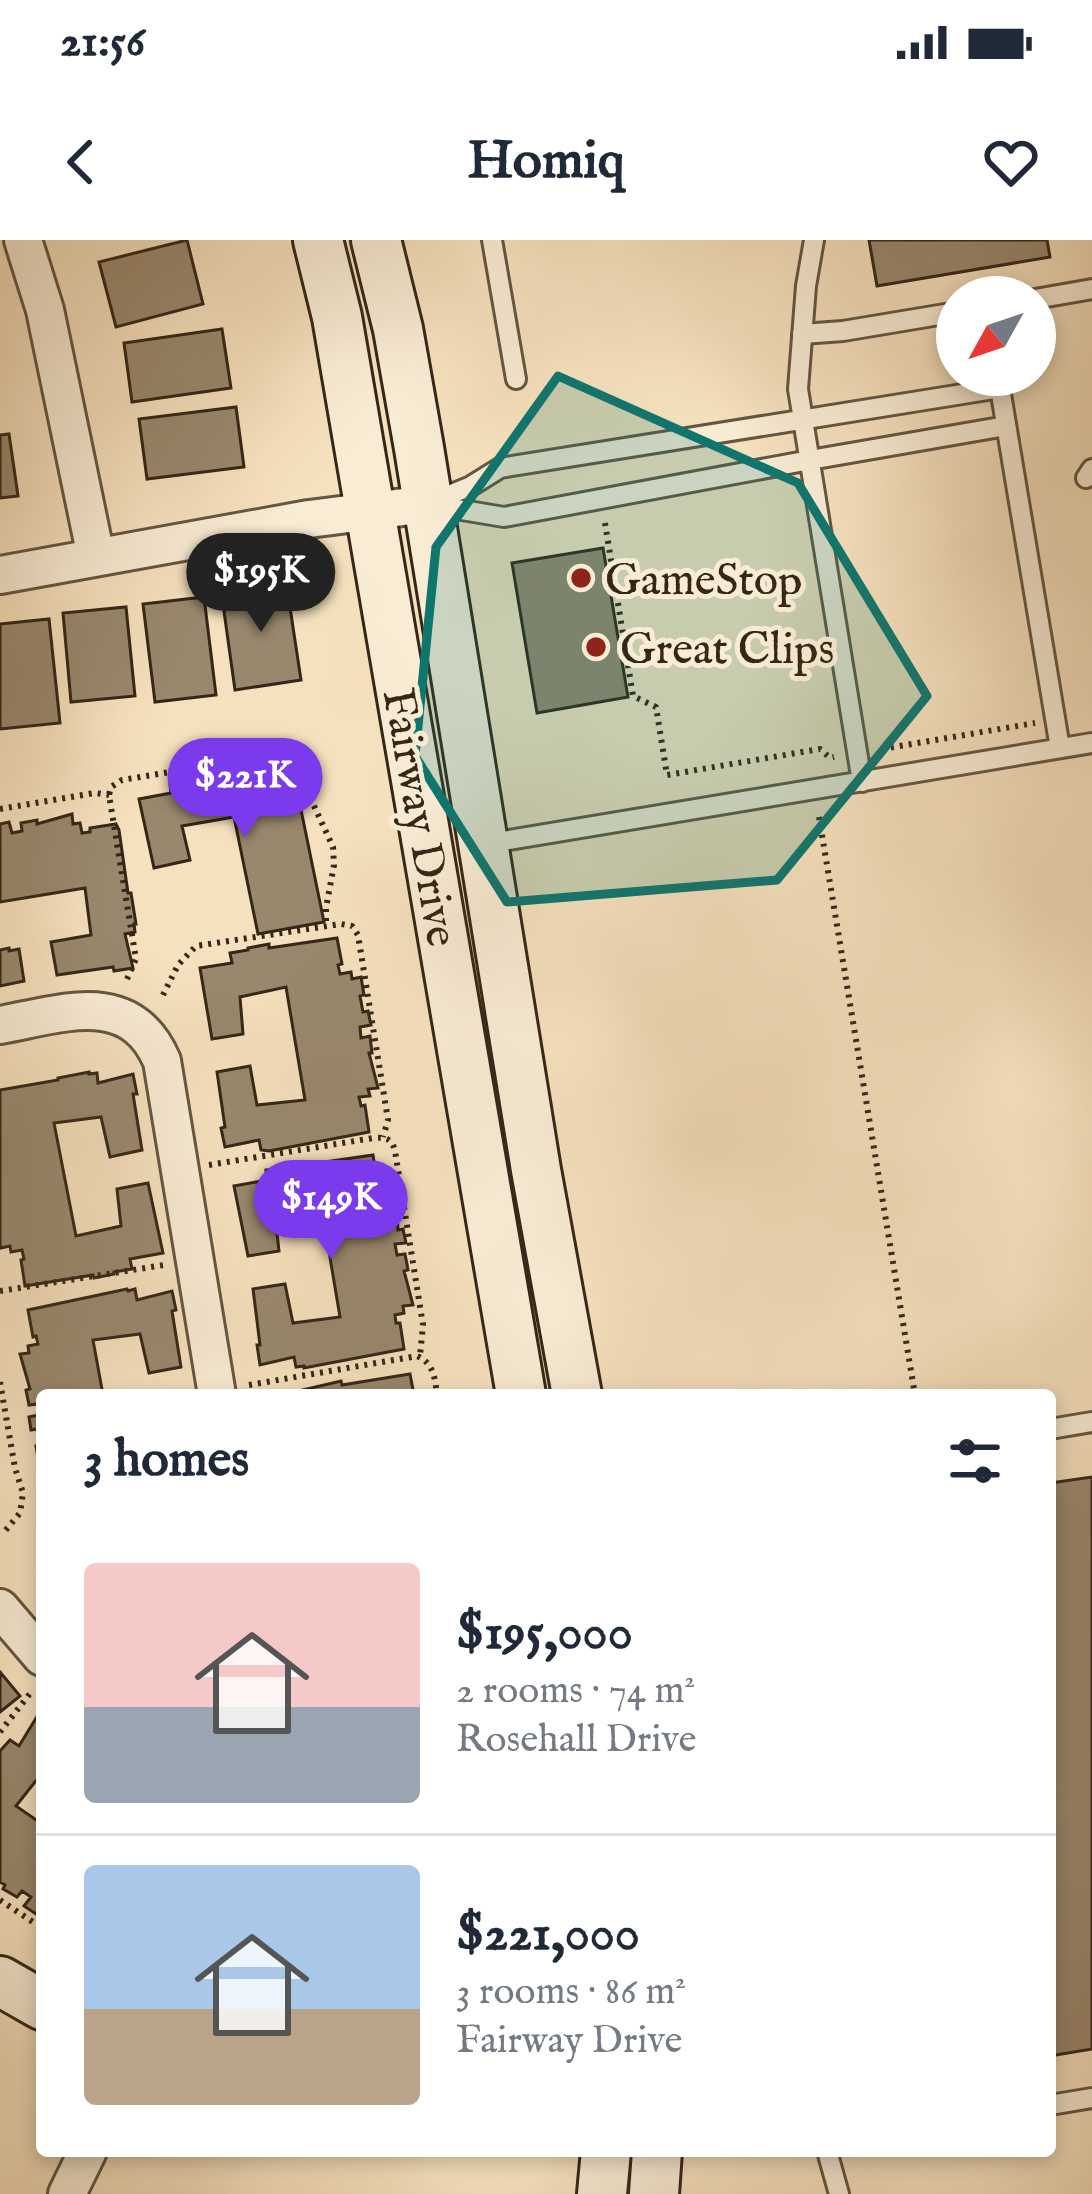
<!DOCTYPE html>
<html lang="en">
<head>
<meta charset="utf-8">
<style>
  :root { --surface:#fff; --page:#f2f2f3; --text:#1f2937; --muted:#747a83; --line:#e0e1e3; --accent:#7c3aed }
  body { margin:0; font-family:"IM FELL English",serif; background:var(--page); color:var(--text); height:100vh; display:flex; flex-direction:column; font-size:45px; white-space:nowrap }
  * { box-sizing:border-box; margin:0 }
  p { font-size:39px; color:var(--muted) }
  .icon { flex:none; width:66px; height:66px; fill:none; stroke:currentColor; stroke-width:2; stroke-linecap:round; stroke-linejoin:round }
  .map { position:relative; flex:1; overflow:hidden }
  .details { position:absolute; left:36px; top:1149px; width:1020px; height:768px; display:flex; flex-direction:column; background:var(--surface); border-radius:12px; box-shadow:0 6px 18px #0003 }
  .details>* { flex:none }
  .needle { width:78px; rotate:230deg }
  .controls { position:absolute; left:936px; top:36px; display:grid; gap:24px }
  .controls a { display:grid; place-items:center; width:120px; height:120px; border-radius:50%; background:var(--surface); box-shadow:0 6px 18px #0003; font-size:60px }
  .price { position:absolute; translate:-50% -102px; padding:0 27px; border-radius:42px; background:var(--accent); color:#fff; font-size:39px; line-height:78px; filter:drop-shadow(0 3px 6px #0008) }
  .price::after { content:''; position:absolute; left:50%; top:72px; width:36px; height:27px; margin-left:-18px; background:inherit; clip-path:polygon(0 0,100% 0,50% 100%) }
  .price.current { background:#222; color:#fff }
  ul { padding:0; list-style:none }
  li { display:flex; align-items:center; gap:36px; height:300px; padding:0 48px }
  li+li { border-top:3px solid var(--line) }
  li span { display:grid; place-items:center; flex:none; width:336px; height:240px; border-radius:12px; color:#555 }
  li>.icon { margin-inline-start:auto }
  span .icon { width:144px; height:144px; fill:#fffc; stroke-width:1 }
  li b { font-size:51px }
  h2 { display:flex; justify-content:space-between; align-items:center; height:144px; padding:0 48px; font-size:51px }
  .status { display:flex; justify-content:space-between; align-items:center; height:84px; padding:0 60px; background:var(--surface); direction:ltr }
  .status svg { height:33px; fill:currentColor }
  header { display:flex; justify-content:space-between; align-items:center; height:156px; padding:0 48px; background:var(--surface); font-size:54px; font-weight:700 }
  .map>svg:first-child { display:block }
  .building { fill:#99886e; stroke:#342718; stroke-width:3 }
  .lines { fill:none; stroke-linecap:round; stroke-linejoin:round }
  .lane-casing { stroke:#645642; stroke-width:24 }
  .street-casing { stroke:#645642; stroke-width:42 }
  .secondary-casing { stroke:#342718; stroke-width:54 }
  .path { stroke:#342718; stroke-width:6; stroke-dasharray:3 6; stroke-linecap:butt }
  .lane { stroke:#f9ecd5; stroke-width:18 }
  .street { stroke:#f9ecd5; stroke-width:36 }
  .secondary { stroke:#f9ecd5; stroke-width:48 }
  .marked { fill:#0f766e; fill-opacity:0.2; stroke:#0f766e; stroke-width:9; stroke-linejoin:round }
  .poi-dot { fill:#8f2418; stroke:#f9ecd5; stroke-width:4.5 }
  .labels { text-anchor:middle; stroke-width:10; stroke-linejoin:round; paint-order:stroke }
  .poi-label { font-size:45px; fill:#342718; stroke:#f9ecd5; text-anchor:start }
  .street-label { font-size:45px; fill:#342718; stroke:#f9ecd5 }
</style>
</head>
<body>
<div class="status"><b>21:56</b><svg viewBox="0 0 49 12"><path d="M0 12V9h3v3zM5 12V6h3v6zM10 12V3h3v9zM15 12V0h3v12zM26 1h20v11H26zM47 4h2v5h-2z"/></svg></div>
<header><svg class="icon" aria-label="back" viewBox="0 0 24 24"><path d="M15 5l-7 7 7 7"/></svg>Homiq<svg class="icon" aria-label="heart" viewBox="0 0 24 24"><path d="M12 20l-8-8c-3-5 5-10 8-4 3-6 11-1 8 4z"/></svg></header>
<div class="map">
<svg width="1092" height="1954" viewBox="0 0 1092 1954">
  <rect width="100%" height="100%" fill="#f6e1be"/>
  <filter id="stains"><feTurbulence type="fractalNoise" baseFrequency=".00167" numOctaves="4"/><feColorMatrix values="0 0 0 0 .2 0 0 0 0 .09 0 0 0 0 .02 0 0 0 .5 -.17"/></filter>
  <radialGradient id="worn" r=".72"><stop offset=".6" stop-color="#630" stop-opacity="0"/><stop offset="1" stop-color="#630" stop-opacity=".3"/></radialGradient>
  <path class="building" d="M187,0L203,64L116,87L99,22Z
    M869,0H1047L1050,17L877,46Z
    M222,89L231,148L132,162L124,103Z
    M236,167L244,227L147,239L139,179Z
    M9,194L18,256L0,258V195Z
    M603,308L628,457L537,473L512,323Z
    M286,341L301,440L235,450L221,350Z
    M204,357L216,455L155,462L143,364Z
    M126,367L135,456L71,462L63,373Z
    M49,379L60,483L0,489V384Z
    M281,524L287,558L298,555L324,682L258,694L234,577L182,586L190,620L154,628L139,559L171,553L170,545Z
    M72,574L73,584L80,583L82,593L90,592V588L116,584L119,590L128,653H131L136,684H134L135,692L125,694L133,728L114,731L113,727L57,735L51,702L91,695L85,648L0,662V584L9,582L12,593L22,591L21,583L37,580V584Z
    M337,698L342,724L338,725L340,734L351,732L352,739L361,737L364,755L360,756L363,772L368,771L371,785L360,787L361,798L370,796L372,813H369L378,848L368,849L370,856L359,857L361,866L365,865L369,892L269,911L261,910L259,900L225,907L221,888L225,887L217,832L250,826L257,865L305,860L286,747L240,757L243,794L212,799L200,728L232,723L230,713L248,710V708L269,704V708Z
    M9,708V711L19,709L24,741L0,746V710Z
    M89,832V834L97,833L98,843L133,834L137,854H133L142,910L110,917L101,877L54,883L76,996L121,986L117,949L148,943L163,1013L130,1019L132,1029L114,1032V1034L94,1038L93,1035L25,1046L21,1020L24,1019L22,1010L11,1012L10,1006L1,1008L0,1004V850L58,840V838Z
    M373,915L377,941L374,942L375,951L386,950L387,956L396,954L398,990L403,989L406,1003L395,1004L397,1015L405,1014L408,1030L404,1031L413,1065L403,1066L404,1073L395,1075L396,1083H400L404,1109L304,1128V1126L296,1127L294,1117L260,1125L257,1105H260L253,1049L285,1044L293,1083L340,1077L321,964L275,974L279,1011L248,1016L234,946L267,940L266,930L284,928L283,925L304,922V925Z
    M127,1049L128,1051L135,1049L137,1060L172,1051L176,1070L172,1071L181,1127L149,1133L140,1094L93,1100L103,1155H42V1224L39,1225L36,1206H40L37,1189L31,1190L29,1177L39,1175L38,1164L29,1165L26,1150L30,1149L20,1114L29,1113L28,1106L38,1104L36,1096L33,1097L28,1070Z
    M410,1134L414,1155H304L303,1150L341,1141L342,1145Z
    M1092,1237V1809L1050,1816V1243Z
    M0,1432L20,1456L0,1472Z
    M38,1475L42,1478V1533L16,1566L42,1584V1671L39,1669L36,1674L24,1666L31,1657L22,1651L17,1657L3,1649L5,1645L0,1642V1511L10,1500L19,1506Z"/>
  <g class="lines">
    <g class="lane-casing">
      <path id="lane" d="M492,0L516,139
        M814,0L806,46L798,149L862,542
        M1035,59L1092,49
        M802,94L843,91L957,72
        M1086,238L1092,229
        M432,262L471,246L500,228L1000,148L1060,508
        M432,265L504,277L810,220L1006,186
        M485,604L1092,503
        M1050,1189L1092,1182
        M1050,1865L1092,1858
        M827,1911L839,1954"/>
    </g>
    <g class="street-casing">
      <path id="street" d="M23,0L45,70L96,317
        M0,335L309,279L427,264
        M0,785C62,774 130,747 162,821L217,1155
        M0,1368L42,1417
        M67,1954L88,1911"/>
    </g>
    <g class="secondary-casing">
      <path id="secondary" d="M318,0L337,77L521,1155
        M376,0L398,89L419,208L536,930L577,1155
        M0,1741L42,1765
        M602,1954L606,1911
        M654,1954L657,1911"/>
    </g>
    <path class="path" d="M605,283L633,456L656,467L667,535L820,509L830,518L834,517
      M882,509L1035,483
      M0,569L95,553L109,555
      M819,577L915,1155
      M127,739L136,719L109,555L111,547L122,540L265,516C280,514 288,516 297,529L333,607L334,625L326,668V686
      M163,755L178,725L196,706L341,684L352,686L358,695L388,880L383,897
      M209,925L373,898C385,897 392,898 395,911L423,1085L420,1116
      M0,1051L164,1025
      M0,1142L15,1228L23,1253L20,1273L5,1291
      M249,1145L417,1116C434,1123 435,1139 437,1155
      M0,1492L32,1451
      M0,1660L42,1688"/>
    <use href="#lane" class="lane"/>
    <use href="#street" class="street"/>
    <use href="#secondary" class="secondary"/>
  </g>
  <path class="marked" d="M558,136L798,243L927,456L777,640L507,662L415,516L436,307Z"/>
  <g class="poi-dot">
    <circle cx="581" cy="338" r="12"/>
    <circle cx="596" cy="407" r="12"/>
  </g>
  <g class="labels">
    <g class="poi-label">
      <text x="605" y="354">GameStop</text>
      <text x="620" y="423">Great Clips</text>
    </g>
    <g class="street-label">
      <text transform="translate(422 577) rotate(80)" y="16">Fairway Drive</text>
    </g>
  </g>
  <rect width="100%" height="100%" filter="url(#stains)"/>
  <rect width="100%" height="100%" fill="url(#worn)"/>
</svg>
<div class="controls">
<a><svg class="needle" viewBox="-14 -14 28 28"><path d="M0-13l5 13h-10z" fill="#e53935"/><path d="M0 13l5-13h-10z" fill="#747a83"/></svg></a>
</div>
<b class="price current" style="left:261px;top:395px">$195K</b>
<b class="price" style="left:245px;top:600px">$221K</b>
<b class="price" style="left:331px;top:1022px">$149K</b>
<section class="details">
<h2>3 homes<svg class="icon" aria-label="filters" viewBox="0 0 24 24"><path d="M4 7h16M4 17h16"/><circle cx="9" cy="7" r="2"/><circle cx="15" cy="17" r="2"/></svg></h2>
<ul>
<li><span style="background:linear-gradient(#f6c9c9 60%,#9aa5b1 0)"><svg class="icon" aria-label="home" viewBox="0 0 24 24"><path d="M3 11l9-7 9 7M6 9v11h12V9"/></svg></span><div><b>$195,000</b><p>2 rooms · 74 m²</p><p>Rosehall Drive</p></div></li>
<li><span style="background:linear-gradient(#a9c7e8 60%,#b9a48a 0)"><svg class="icon" aria-label="home" viewBox="0 0 24 24"><path d="M3 11l9-7 9 7M6 9v11h12V9"/></svg></span><div><b>$221,000</b><p>3 rooms · 86 m²</p><p>Fairway Drive</p></div></li>
</ul>
</section>
</div>
</body>
</html>
